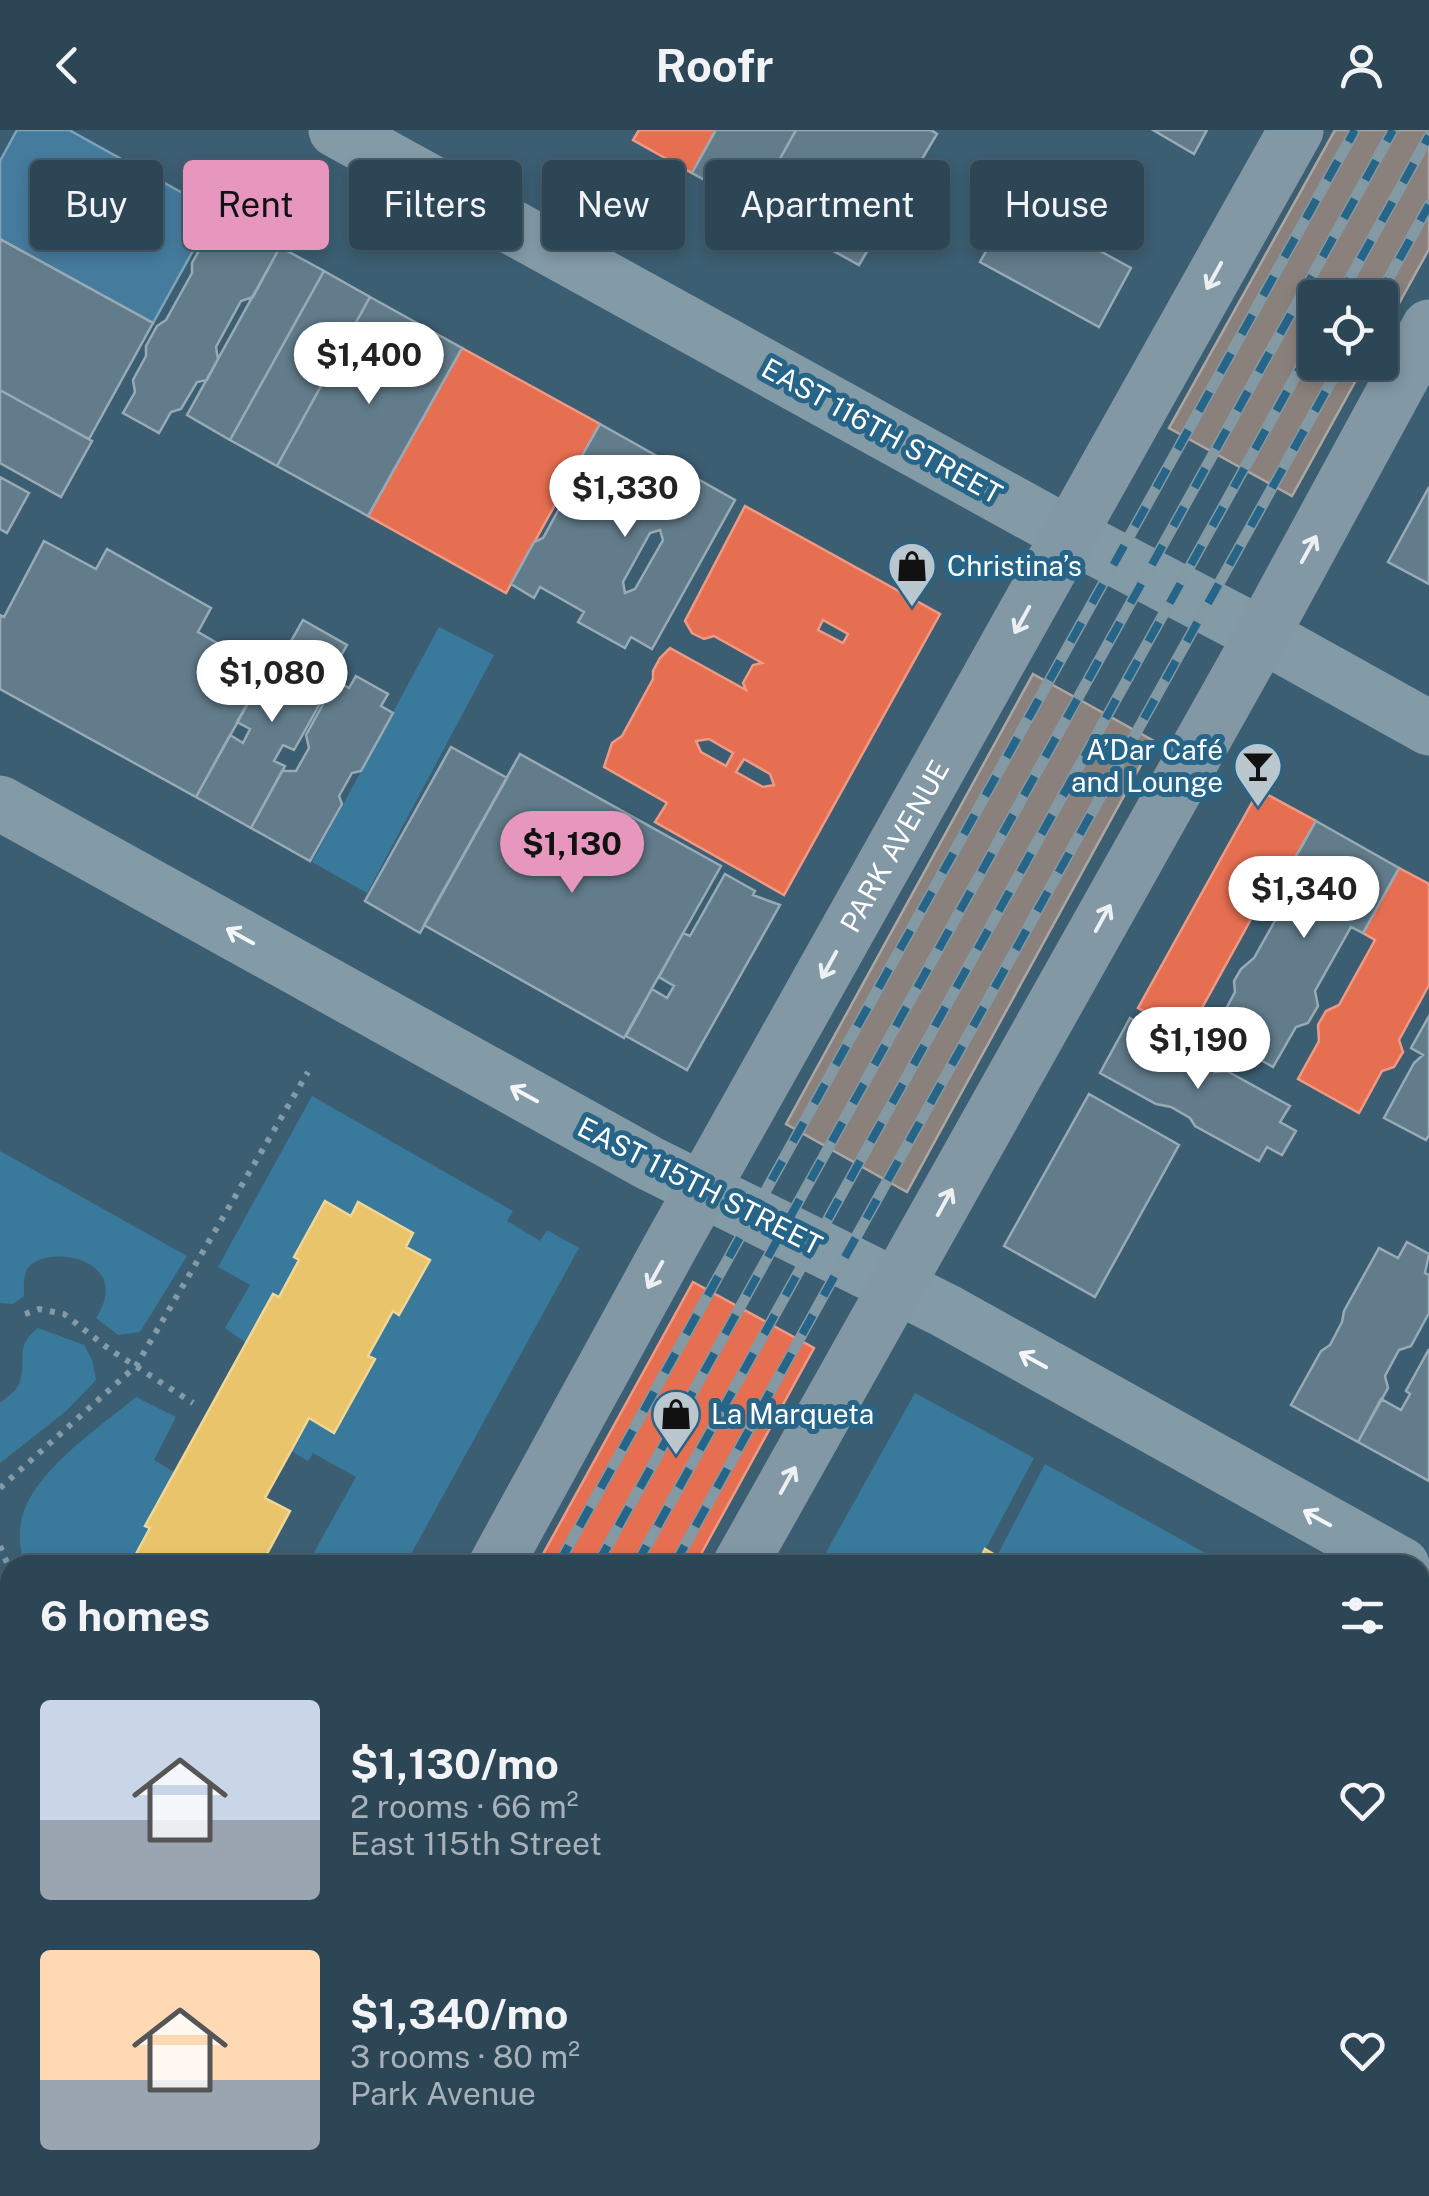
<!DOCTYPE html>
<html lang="en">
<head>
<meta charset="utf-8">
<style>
  :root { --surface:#2d4656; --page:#354d5c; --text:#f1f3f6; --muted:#a7b1b9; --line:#485e6c; --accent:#e797bd }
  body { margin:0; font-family:"Public Sans",sans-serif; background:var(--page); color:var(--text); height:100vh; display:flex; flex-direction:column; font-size:38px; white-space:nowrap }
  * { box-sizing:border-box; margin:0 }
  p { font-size:32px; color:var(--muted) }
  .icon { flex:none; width:55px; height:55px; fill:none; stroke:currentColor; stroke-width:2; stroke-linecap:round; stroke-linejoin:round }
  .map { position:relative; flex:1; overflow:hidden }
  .drawer { position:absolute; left:0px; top:1425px; width:1430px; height:642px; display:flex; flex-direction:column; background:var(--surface); border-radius:30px 30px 0 0; box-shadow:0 5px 15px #0003,0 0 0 2px var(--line) }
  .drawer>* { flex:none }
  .guide { position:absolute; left:30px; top:30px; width:1370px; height:90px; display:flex; gap:20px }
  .tools { position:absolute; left:1298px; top:150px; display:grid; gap:20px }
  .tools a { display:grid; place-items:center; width:100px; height:100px; border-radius:10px; background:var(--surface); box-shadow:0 5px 15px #0003,0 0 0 2px var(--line); font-size:50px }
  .price { position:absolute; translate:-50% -85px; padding:0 22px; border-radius:35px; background:#fff; color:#222; font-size:32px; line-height:65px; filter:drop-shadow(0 2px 5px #0008) }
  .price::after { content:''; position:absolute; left:50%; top:60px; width:30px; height:22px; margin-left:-15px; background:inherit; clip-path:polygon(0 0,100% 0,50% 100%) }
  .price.current { background:var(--accent); color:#111 }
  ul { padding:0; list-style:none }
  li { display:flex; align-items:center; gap:30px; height:250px; padding:0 40px }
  li span { display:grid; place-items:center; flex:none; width:280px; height:200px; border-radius:10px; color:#555 }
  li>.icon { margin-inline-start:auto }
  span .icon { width:120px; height:120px; fill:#fffc; stroke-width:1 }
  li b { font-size:42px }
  h2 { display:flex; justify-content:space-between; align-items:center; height:120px; padding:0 40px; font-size:42px }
  .tag { padding:0 35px; border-radius:10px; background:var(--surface); box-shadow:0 5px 15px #0003,0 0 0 2px var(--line); font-size:35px; line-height:90px }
  .tag.current { background:var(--accent); color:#111 }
  header { display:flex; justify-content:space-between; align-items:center; height:130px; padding:0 40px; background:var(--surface); font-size:45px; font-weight:700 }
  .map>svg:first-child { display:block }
  .green { fill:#397a9c }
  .homes { fill:#e9c46a; stroke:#f0d697; stroke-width:2.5 }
  .shops { fill:#e76f51; stroke:#ee9a85; stroke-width:2.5; fill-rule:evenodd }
  .public { fill:#457b9d; stroke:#7da3ba; stroke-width:2.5 }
  .industry { fill:#8a817c; stroke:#ada7a3; stroke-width:2.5 }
  .building { fill:#627c8b; stroke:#97aab5; stroke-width:2.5; fill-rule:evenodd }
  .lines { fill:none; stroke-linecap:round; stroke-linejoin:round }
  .path { stroke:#839aa7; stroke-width:6; stroke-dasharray:5 8; stroke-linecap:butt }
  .service { stroke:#839aa7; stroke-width:28 }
  .minor { stroke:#839aa7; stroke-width:55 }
  .tertiary { stroke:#839aa7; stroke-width:55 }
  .primary { stroke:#8298a5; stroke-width:55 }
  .rail-casing { stroke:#839aa5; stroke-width:11 }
  .rail { stroke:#266488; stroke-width:8; stroke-dasharray:22; stroke-linecap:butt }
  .oneway { stroke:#ecf0f2 }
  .oneway2 { stroke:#f3f5f6 }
  .labels { text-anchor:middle; stroke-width:10; stroke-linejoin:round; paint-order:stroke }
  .street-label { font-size:28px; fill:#fff; stroke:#266488 }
  .poi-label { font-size:28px; fill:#fff; stroke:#266488; text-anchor:start }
</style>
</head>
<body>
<header><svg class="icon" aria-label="back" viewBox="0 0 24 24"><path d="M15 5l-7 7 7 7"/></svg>Roofr<svg class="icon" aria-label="person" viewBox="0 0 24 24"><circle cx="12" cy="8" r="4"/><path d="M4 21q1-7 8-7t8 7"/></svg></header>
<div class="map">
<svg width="1429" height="2066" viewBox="0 0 1429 2066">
  <rect width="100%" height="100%" fill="#3c5e72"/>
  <path class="green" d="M439,497L494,525L367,763L312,732Z
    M312,966L513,1081L507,1091L540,1111L547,1100L579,1118L405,1435H307L356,1347L313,1323L308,1331L291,1321L309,1288L333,1302L374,1229L368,1226L393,1181L400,1184L429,1130L406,1117L413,1103L359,1072L351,1086L325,1071L294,1126L299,1130L279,1167L273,1165L246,1213L225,1198L250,1155L218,1137Z
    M0,1021L187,1126L140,1202L118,1205L96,1188C137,1125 37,1112 26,1142C23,1149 24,1159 24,1166L13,1174L0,1173Z
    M38,1198L84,1215L92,1230L96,1250L65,1282L0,1333V1273C6,1268 16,1261 19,1254C28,1231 13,1217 38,1198Z
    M915,1263L1034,1328L977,1435H819Z
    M136,1267L176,1287L154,1330L174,1342L145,1395L150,1398L130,1435H23C22,1425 19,1413 20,1403C20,1349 98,1299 136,1267Z
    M1045,1334L1227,1435H1013L997,1426Z"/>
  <path class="homes" d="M325,1071L351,1086L358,1072L413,1103L406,1117L430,1130L399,1185L393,1181L368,1226L375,1229L334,1303L309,1288L291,1321L265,1368L290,1381L261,1435H130L150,1398L145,1396L273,1164L279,1167L299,1130L294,1127Z
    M985,1419L997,1426L1013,1435H977Z
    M1420,1686L1429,1691V1786L1420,1781Z
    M730,2058H949L944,2066H837L828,2061L825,2066H725Z"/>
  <path class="shops" d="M639,0H716L692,43L633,10Z
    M462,218L600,294L506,463L368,386Z
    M745,376L940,484L784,765L655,692L667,673L604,637L612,613L622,606L653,549V541L660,528L670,518L746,560L743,553L753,535L762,533L714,506L704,509L692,503L685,491ZM823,490L848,504L843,513L818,500ZM709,609L733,623L726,636L701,622L696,611ZM744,629L770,644L774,655L763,657L736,642Z
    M1259,660L1316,691L1284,747L1276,744L1187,905L1138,878Z
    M1399,738L1429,754V855L1399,910L1403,922L1394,937L1382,941L1359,983L1298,949L1319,911L1318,895L1326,881L1339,875L1375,810L1363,803Z
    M693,1152L814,1218L695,1435H537Z"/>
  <path class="public" d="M17,0H69L215,81L153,193L0,109V31Z"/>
  <path class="industry" d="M1335,0H1429V119L1380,208V168H1315V232H1366L1292,366L1169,298Z
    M1033,544L1154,611L907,1062L786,994Z
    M190,2058H356L351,2066H186Z"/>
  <path class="building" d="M716,0H796L753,77L692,43Z
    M796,0H931L937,4L859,135L753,77Z
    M1153,0H1207L1194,24Z
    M1013,73L1131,138L1099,197L980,132Z
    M220,83L280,117L253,167L241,171L216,217L218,229L207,250L197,252L181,279L171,282L159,303L123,283L135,262L133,250L146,226V216L157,196L166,190L192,143V133Z
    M0,109L153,193L89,309L0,260Z
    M280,117L324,141L230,310L187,285Z
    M324,141L370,167L277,336L230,310Z
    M370,167L462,218L368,386L277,336Z
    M0,260L92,311L61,367L0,333Z
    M600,294L735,370L652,519L631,507L625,518L578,492L584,482L540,457L534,468L511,454L534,412L543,408L570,359L569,349ZM660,400L663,410L635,459L625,463L623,452L650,403Z
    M0,347L29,363L7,403L0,399Z
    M1429,357V454L1388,432Z
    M44,411L96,439L107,419L211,478L198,502L266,541L196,667L0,559V485L4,487Z
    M303,490L347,515L321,561L322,570L294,620L283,615L274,631L285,636L251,698L196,667L230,605L243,613L250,599L237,592L266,541L277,536Z
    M356,546L388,564L381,576L393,583L361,641L352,643L339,666L342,674L310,731L251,698L282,641H296L309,618L306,605L336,551L349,558Z
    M451,617L507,648L420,803L365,771Z
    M520,624L721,736L624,908L424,795Z
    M1316,691L1399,738L1363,803L1351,797L1315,861L1318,876L1308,893L1296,897L1273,937L1213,903L1235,862L1234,851L1241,839L1254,828L1290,764L1279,757Z
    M725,744L755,761L753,765L780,775L687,940L626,906L652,859L667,868L674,856L659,847L683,803L690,806Z
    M1429,886V1005L1426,1010L1384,988L1414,933L1423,925L1411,918Z
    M1130,888L1187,919L1191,929L1215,942L1227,941L1290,976L1280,992L1296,1001L1282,1025L1267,1017L1259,1031L1195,996L1190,988L1171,977L1156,974L1100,943Z
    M1089,964L1179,1015L1095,1167L1004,1116Z
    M1407,1112L1429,1124L1425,1143L1429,1145V1183L1411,1216L1399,1220L1385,1246L1388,1258L1358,1312L1291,1275L1321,1221L1330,1215L1342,1192L1344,1181L1379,1118L1398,1128Z
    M1429,1219V1351L1358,1312L1381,1269L1401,1280L1410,1264L1406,1261Z"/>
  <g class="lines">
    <path class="path" d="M25,1184L39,1179L64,1184L109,1219L193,1273
      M0,1358L136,1236L308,942
      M0,1416L10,1440
      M1420,1912L1429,1910
      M1018,2066L1022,2058"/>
    <path class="service" d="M612,2066L617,2058"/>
    <path class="minor" d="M0,673L649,1033L946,1181L1402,1435"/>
    <path class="tertiary" d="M336,0L1070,405L1262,505L1429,598"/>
    <g class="primary">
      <path id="s1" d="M496,1435L670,1117L1296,0"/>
      <path d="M740,1435L1262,505L1429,197"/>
      <path d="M147,2066L152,2058"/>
      <path d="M388,2066L393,2058"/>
    </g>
    <g class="rail-casing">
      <path id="rail" d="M1339,168L1429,6
        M1378,168L1429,75
        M558,1435L1355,0
        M597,1435L1393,0
        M636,1435L1315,211
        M674,1435L1342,232
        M208,2066L213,2058
        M247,2066L251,2058
        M285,2066L290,2058
        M323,2066L328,2058"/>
    </g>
    <use href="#rail" class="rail"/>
  </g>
  <defs><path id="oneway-shaft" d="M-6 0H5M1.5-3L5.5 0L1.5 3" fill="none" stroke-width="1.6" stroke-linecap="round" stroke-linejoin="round" transform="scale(2.5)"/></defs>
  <g class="oneway">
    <use href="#oneway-shaft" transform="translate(1214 146) rotate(119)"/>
    <use href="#oneway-shaft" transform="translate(1309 419) rotate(-61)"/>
    <use href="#oneway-shaft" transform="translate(1022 490) rotate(119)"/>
    <use href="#oneway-shaft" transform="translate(1103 788) rotate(-61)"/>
    <use href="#oneway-shaft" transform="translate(829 835) rotate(119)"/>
    <use href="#oneway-shaft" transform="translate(945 1072) rotate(-61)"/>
    <use href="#oneway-shaft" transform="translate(655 1145) rotate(119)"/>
    <use href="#oneway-shaft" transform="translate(788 1350) rotate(-61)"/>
  </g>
  <g class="oneway2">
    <use href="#oneway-shaft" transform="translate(240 806) rotate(-151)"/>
    <use href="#oneway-shaft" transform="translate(524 964) rotate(-151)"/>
    <use href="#oneway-shaft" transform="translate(1033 1230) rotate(-151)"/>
    <use href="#oneway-shaft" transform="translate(1317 1388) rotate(-151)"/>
  </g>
  <defs>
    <g id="shop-pin" transform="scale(2.5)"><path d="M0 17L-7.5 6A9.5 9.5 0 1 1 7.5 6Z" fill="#bbc7ce" stroke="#266488"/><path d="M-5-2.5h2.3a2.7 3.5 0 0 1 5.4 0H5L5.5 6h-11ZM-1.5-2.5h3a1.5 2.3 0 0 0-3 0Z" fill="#111"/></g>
    <g id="bar-pin" transform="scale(2.5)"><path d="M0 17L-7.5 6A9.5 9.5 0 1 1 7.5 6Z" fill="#bbc7ce" stroke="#266488"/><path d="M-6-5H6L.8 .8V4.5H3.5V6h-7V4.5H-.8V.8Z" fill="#111"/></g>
  </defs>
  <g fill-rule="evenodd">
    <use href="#shop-pin" x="912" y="436"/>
    <use href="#bar-pin" x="1258" y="636"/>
    <use href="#shop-pin" x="676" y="1284"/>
  </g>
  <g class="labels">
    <g class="street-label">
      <text transform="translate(882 301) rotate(29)" y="10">EAST 116TH STREET</text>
      <text dy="10" stroke="none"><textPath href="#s1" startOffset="822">PARK AVENUE</textPath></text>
      <text transform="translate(700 1056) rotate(27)" y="10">EAST 115TH STREET</text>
    </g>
    <g class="poi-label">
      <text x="947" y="446">Christina’s</text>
      <text x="1223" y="630" text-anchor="end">A’Dar Café<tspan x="1223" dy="32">and Lounge</tspan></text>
      <text x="711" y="1294">La Marqueta</text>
    </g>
  </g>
</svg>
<div class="tools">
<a><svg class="icon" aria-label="locate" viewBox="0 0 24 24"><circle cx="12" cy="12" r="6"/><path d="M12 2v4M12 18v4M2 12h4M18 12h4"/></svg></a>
</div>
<b class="price" style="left:369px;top:277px">$1,400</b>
<b class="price" style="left:625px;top:410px">$1,330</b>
<b class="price" style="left:272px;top:595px">$1,080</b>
<b class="price current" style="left:572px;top:766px">$1,130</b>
<b class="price" style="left:1304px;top:811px">$1,340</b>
<b class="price" style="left:1198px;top:962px">$1,190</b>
<div class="guide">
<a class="tag">Buy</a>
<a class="tag current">Rent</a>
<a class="tag">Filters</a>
<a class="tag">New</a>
<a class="tag">Apartment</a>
<a class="tag">House</a>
</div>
<section class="drawer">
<h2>6 homes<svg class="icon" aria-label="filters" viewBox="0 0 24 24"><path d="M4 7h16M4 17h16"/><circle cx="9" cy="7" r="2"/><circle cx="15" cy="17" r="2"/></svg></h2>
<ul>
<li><span style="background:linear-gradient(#c9d6e8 60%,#9aa5b1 0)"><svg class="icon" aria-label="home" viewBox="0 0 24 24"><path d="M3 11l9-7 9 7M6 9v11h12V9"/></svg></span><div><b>$1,130/mo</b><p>2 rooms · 66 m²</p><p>East 115th Street</p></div><svg class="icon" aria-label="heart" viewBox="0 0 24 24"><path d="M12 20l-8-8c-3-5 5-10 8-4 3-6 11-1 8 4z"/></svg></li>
<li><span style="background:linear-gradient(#ffd9b3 65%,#9aa5b1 0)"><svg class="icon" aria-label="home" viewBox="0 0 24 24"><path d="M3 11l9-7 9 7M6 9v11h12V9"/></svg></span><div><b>$1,340/mo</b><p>3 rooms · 80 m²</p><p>Park Avenue</p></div><svg class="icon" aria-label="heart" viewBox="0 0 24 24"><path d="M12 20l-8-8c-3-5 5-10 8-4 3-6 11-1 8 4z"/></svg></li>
</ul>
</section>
</div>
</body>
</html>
